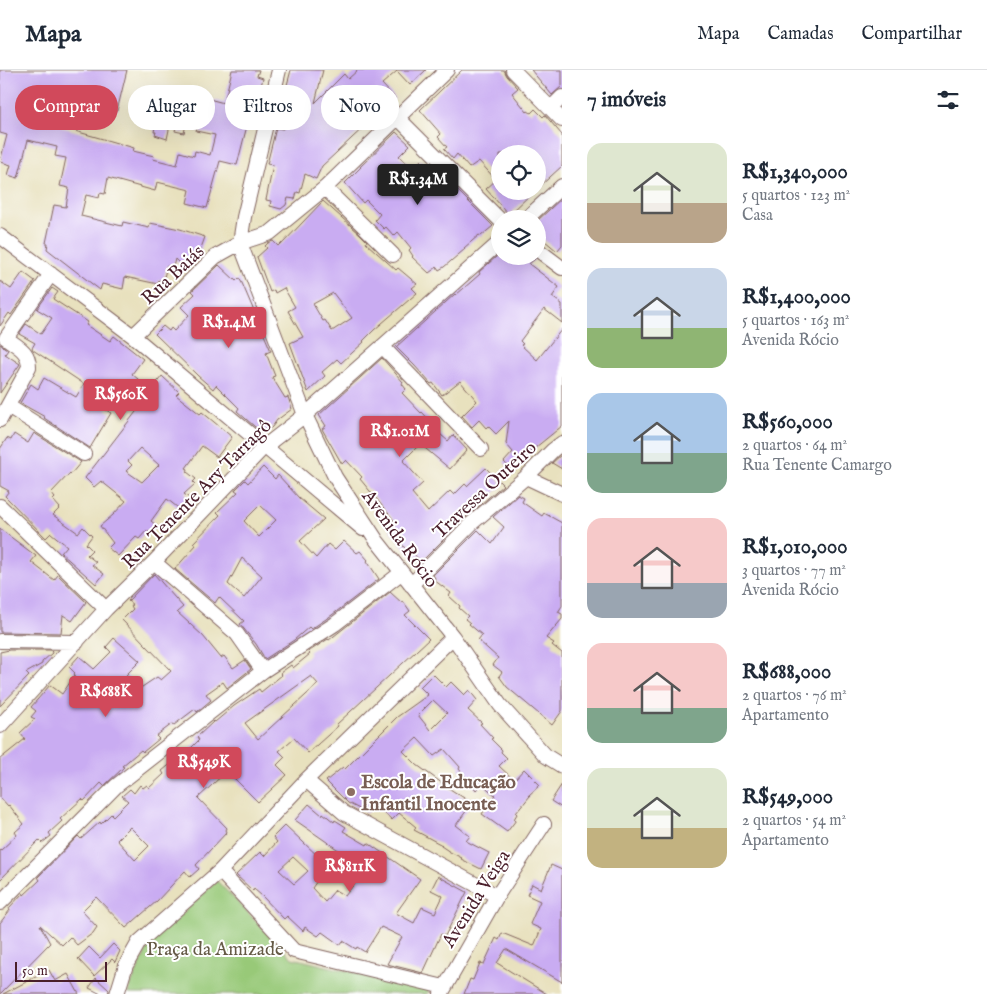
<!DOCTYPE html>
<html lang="pt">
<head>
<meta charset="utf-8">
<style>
  :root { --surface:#fff; --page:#f2f2f3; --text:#1f2937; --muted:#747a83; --line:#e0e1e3; --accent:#d1495b }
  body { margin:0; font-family:"IM FELL English",serif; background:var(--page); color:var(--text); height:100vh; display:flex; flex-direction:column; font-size:19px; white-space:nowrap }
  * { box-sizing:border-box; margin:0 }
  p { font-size:16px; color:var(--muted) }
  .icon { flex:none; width:28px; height:28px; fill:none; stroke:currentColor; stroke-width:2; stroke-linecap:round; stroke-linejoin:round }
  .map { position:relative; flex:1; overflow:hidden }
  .panel { display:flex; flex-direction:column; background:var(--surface); width:425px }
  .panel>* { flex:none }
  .hud { position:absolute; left:15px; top:15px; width:471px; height:45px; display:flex; gap:10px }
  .controls { position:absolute; left:491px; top:75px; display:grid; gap:10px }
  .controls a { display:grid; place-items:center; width:55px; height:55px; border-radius:50%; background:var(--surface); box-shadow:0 5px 20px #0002; font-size:25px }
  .scale { position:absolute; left:15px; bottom:12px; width:92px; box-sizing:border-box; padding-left:5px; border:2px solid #4a1f2b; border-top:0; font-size:14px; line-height:18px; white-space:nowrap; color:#4a1f2b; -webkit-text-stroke:4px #fff; paint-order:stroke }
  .price { position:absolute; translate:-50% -42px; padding:0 11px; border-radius:5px; background:var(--accent); color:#fff; font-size:16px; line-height:32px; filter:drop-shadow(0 1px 2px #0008) }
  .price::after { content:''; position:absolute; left:50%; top:30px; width:15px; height:11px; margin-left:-8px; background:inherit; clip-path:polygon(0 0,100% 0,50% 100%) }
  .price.current { background:#222; color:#fff }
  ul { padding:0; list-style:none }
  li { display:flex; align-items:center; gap:15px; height:125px; padding:0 25px }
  li span { display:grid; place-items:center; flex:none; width:140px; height:100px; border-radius:15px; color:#555 }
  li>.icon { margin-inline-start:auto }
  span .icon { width:60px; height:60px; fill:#fffc; stroke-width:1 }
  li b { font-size:21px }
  h2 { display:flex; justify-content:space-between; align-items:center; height:60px; padding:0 25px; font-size:21px }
  .tag { padding:0 18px; border-radius:22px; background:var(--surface); box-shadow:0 5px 20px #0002; font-size:18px; line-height:45px }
  .tag.current { background:var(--accent); color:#fff }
  header { display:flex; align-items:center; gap:30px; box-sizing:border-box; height:70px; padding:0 25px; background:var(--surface); border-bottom:1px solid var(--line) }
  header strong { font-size:24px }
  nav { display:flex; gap:28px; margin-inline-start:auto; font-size:18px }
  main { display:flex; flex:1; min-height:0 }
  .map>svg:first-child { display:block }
  .green { fill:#98c978; stroke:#717452 }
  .building { fill:#c9acf2; fill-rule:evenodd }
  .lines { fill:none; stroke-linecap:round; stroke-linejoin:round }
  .minor-casing { stroke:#81635e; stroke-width:16 }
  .minor { stroke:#fff; stroke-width:14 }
  .education-dot { fill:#8d6e63; stroke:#fff; stroke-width:2 }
  .labels { text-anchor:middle; stroke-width:4; stroke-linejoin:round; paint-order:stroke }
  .street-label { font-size:19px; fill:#4a1f2b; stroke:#fff }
  .education-label { font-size:19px; font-weight:bold; fill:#785e54; stroke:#fff; text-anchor:start }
  .park-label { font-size:19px; fill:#655a46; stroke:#fff }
</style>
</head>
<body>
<header>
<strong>Mapa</strong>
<nav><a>Mapa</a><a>Camadas</a><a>Compartilhar</a></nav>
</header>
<main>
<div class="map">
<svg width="562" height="924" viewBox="0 0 562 924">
  <rect width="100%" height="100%" fill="#fff"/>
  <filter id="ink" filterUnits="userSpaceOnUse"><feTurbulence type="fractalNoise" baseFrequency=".02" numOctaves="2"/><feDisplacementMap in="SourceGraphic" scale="10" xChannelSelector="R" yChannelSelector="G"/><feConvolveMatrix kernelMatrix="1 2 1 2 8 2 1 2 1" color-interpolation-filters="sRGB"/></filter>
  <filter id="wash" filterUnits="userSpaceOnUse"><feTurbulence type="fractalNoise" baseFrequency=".0096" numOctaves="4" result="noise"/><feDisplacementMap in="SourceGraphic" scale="20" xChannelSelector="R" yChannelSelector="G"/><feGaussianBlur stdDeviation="1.12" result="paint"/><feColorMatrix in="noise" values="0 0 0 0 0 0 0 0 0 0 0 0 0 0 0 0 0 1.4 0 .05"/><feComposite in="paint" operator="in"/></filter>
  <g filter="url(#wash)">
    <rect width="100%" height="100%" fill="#e8e1be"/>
    <path class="green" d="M217,811L292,888L429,920L427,924H129L130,917L149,875Z"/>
    <g id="blocks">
      <path class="building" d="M0,0H127L117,41L68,30L61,57L124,75L134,78L133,81L154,86L153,89L177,95L180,82L194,86L195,81L210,85L215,65L196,61L205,28L224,33L232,0H259L257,6L263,8L255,41L251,40L237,95L220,91L207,138L187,133L190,120L157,112L155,121L108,108L105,124L100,123L99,128L86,125L81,146L122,156L123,152L149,158L150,153L180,159L205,167L200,181L183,197L175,189L173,197L167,196L163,211L159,210L158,214L125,207L123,219L102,214L100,220L47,179L48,173H46L54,135L66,137L69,118L60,116L66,88L55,86L57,77L28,70L18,108L8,105L11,95L1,92L2,89L1,88L7,65L0,63Z
        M291,0H323L315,33L344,4L348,9L358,0H426L410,15L397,1L382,14L395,28L322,96L316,109L305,104L300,123L297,122L295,129L288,128L286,135L281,139L270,136L271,131L266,130L273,95L267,94L276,58L283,59L290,31L283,30Z
        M462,0H504L507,6L518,18L512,23L527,42L528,41L531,43L535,39L543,47L545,45L562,65V96L538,118V84H500V121H534L509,145L486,119L496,110L479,91L469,98L457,84L453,89L444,79L447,77L438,67L441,64L420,40Z
        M531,0H562V16L552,25Z
        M178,48L187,50L184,63L175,61Z
        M156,51L170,55L167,69L155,65L156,62H154Z
        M396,62L410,75L399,86L413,99L421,90L450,119L453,116L493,156L481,166L479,165L464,178L465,179L444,197L439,200L437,197L429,203L412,187L413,186L409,180L411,178L398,162L394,166L386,157L384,159L375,150L380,144L366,130L363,133L345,113L361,97H360Z
        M562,128V175L557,181L538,165V150Z
        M323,131L360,164L367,171L366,173L396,200L398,198L417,214L412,218L417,223L374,260L363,271L364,272L341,293L337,289L322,302L325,306L308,322L290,273L303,267L288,241L295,237L284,218L275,223L274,220L270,222L257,187L267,178L265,176L268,173L273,171L278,176L281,173L282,174ZM333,223L352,248L332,261L325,250L323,251L313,234Z
        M497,186H532L535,189L529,194L559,217L552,227L562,234V253L544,239L520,271L523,274L521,275L537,290L562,259V356L530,382L531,383L527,387L528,388L514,402L504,392L513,382L506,374L509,351L496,364L488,356L486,358L479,350L472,357L462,346L477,331L460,311L442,325L433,313L431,314L414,295L396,277L455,224L456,225L480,204L479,202Z
        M219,195L236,211L239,208L242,213L271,281L266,283L275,306L272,307L285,328L288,327L292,339L277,350L272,357L263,364L237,341L239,338L216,315L213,319L198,306L155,264L163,256L169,261L171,258L174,261L189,245L181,237L195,224L192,221Z
        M23,202L35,211L11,245L9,243L0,256V211L11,219Z
        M52,218L58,222L53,229L88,252L86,255L110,271L114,266L143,289L132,304L151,320L162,306L179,322L176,325L200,344L202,342L232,367L217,387L202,376L186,398L188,399L187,402L196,409L193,412L195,414L184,424L192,430L182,441L167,429L151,451L157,456L150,463L147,460L139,469L136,467L118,486L108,478L113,473L100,456L113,445L126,431L101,411L94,417L85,408L139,338L119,322L106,340L111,343L90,378L44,348L45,347L20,333L31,314L38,319L44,308L76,327L84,314L33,280L32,278L35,273L19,264L26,254L41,264L52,248L37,239ZM140,378L159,395L142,412L126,401L132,395L128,391Z
        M0,274L8,280L5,284L20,294L0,323Z
        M382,288L403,312L402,314L406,319L402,323L421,343L422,342L435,356L433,358L448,371L453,365L467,380L450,399L420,374L403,391L423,413L412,423L428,442L450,421L454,425L465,414L467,416L486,398L503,415L466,447L421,492L412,482L409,483L390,460L397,454L360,409L362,407L346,390L342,394L322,359L326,356L319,345Z
        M34,363L81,392L71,404L70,403L51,423L55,428L53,430L60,438L53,445L78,463L83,457L92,466L86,474L92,480L87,485L96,492L92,495L104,504L96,514L61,483L67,476L51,463L46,468L5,426L9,421L0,416V379L7,368L11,370L14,364L28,373Z
        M562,384V399L552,393Z
        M263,397L275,409L278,405L299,428L324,449L300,471L316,488L328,474L335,480L344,471L357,483L360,481L368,490L367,491L379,509L332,545L311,559L309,557L294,570L265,589L256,574L240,554L244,551L219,527L215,533L175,499L196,475L193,473L220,445L217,442L238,422L235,420L245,410L248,413ZM260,435L276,450L259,467L244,451ZM242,488L262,506L244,528L228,514Z
        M518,425L524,428L522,432L542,446L544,443L562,453V536L558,542L562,544V549L546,568L554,573L552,575L562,583V641L552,655L507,617L499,606L502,602L493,595L498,588L478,570L482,565L469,554L470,553L465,549L468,546L459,538L460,536L449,526L451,523L434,510L435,508L433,505L478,460L492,474L504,457L493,447Z
        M0,459L36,486L31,492L54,510L58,505L86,532L72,551L63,545L61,563L0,562Z
        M154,504L183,537L177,542L203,566L221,588L224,586L233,598L245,590L251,599L227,618L223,612L206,624L211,630L197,642L195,639L174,655L172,654L156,666L159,669L143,682L141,680L122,696L124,697L104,716L101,713L84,731L82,729L60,749L62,751L49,763L51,766L42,773L39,770L0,810V781L17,765L15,762L24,754L9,735L8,736L0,727V689L25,669L20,663L35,649L31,647L36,641L31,637L50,615L62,624L75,605L74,604L75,603L69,597L79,586L94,599L111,582L106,577L114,568L140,591L126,605L139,619L157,607L161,610L171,601L122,550L133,539L131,536L133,535L128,531Z
        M390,522L402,533L403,531L410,541L405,545L429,569L337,654L338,656L308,683L294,668L279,681L285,687L277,695L287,705L258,732L227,701L198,728L227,758L226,760L227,762L196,795L199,799L190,807L185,801L157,831L126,858L96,827L82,841L97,857L93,863L77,875L70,867L62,875L40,855L50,873L0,924V853L10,840L9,838L23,823L24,825L40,810L38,807L78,766L81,769L100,752L101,754L111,744L113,746L128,731L122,726L130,719L134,723L140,715L143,718L147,715L149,718L164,704L162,701L185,682L186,683L199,670L197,667L214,651L215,652L234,636L259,619L261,622L282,605L280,603L291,595L293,598L310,584L308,582L328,569L329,570ZM311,606L318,614L258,669L245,653ZM130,757L149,776L135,790L117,770Z
        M9,580H51L52,583L42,592V594L26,603L29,606L0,636V582Z
        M433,604L446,617L451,612L464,625L469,620L477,630L468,640L482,653L480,654L493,668L491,669L502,680L501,682L507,688L499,696L514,710L524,699L540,715L529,725L530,726L516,743L517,744L514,749L516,750L507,762L482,744L495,725L482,714L476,720L459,699L460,697L444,679L434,686L417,668L403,681L417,695L450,719L472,733L456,755L470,766L466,771L489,783L481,799L461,789L462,788L450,782L441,776L442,775L414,760L416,757L399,743L392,750L376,735L367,743L348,733L326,711L343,697L345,699L397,647L428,625L420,617ZM433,630L447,643L430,660L418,645Z
        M562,714V738L551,731Z
        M309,734L322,745L323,743L334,752L335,750L346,757L343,761L367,775L368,773L420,809L396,843L414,853L422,837L435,843L443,826L431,820L438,806L467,822L445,866L441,864L423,903L387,894L402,867L381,857L365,882L357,877L356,879L343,871L340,875L322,862L318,866L305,857L303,861L287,846L284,849L262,826L254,819L253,821L236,805L260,782L264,786L277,772L273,767L285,755L321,789L315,794L324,801L312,818L325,832L335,820L345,826L366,799L295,750ZM293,787L308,801L294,814L279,800Z
        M551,795L562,800V912L506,879L497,893L547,924H464L470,909L473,910L480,893L484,894L496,868L499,870L502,863L534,876L541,859L530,854L540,831L527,825L532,814L541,819Z
        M113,874L120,881L115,892L112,889L94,906L78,889L89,877L100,888Z
        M49,900L55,911L68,904L79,924H3Z
        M96,908L109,920L108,924H101L89,918Z"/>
    </g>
  </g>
  <g filter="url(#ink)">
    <use href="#blocks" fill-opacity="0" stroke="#81635e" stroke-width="1"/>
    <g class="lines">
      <g class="minor-casing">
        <path id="minor" d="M513,0L562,50
          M551,38L562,27
          M397,47L500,150
          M325,118L393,185
          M526,149L562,116
          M0,166L133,266L363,459
          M240,173L305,345L335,407L377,471L453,567L500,635L546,686L562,696
          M240,173L244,147L279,0
          M538,180L562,198
          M133,266L215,187L240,173L270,163L325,118L447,0
          M383,277L481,379
          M8,336L84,384
          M0,350L29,297C29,281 18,277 6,268L51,204
          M526,407L562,424
          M0,436L106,539
          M154,492L237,564L263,601
          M411,515L472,453L526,407L553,380L562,373
          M0,571L77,572
          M0,656L106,539L154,492L264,377L305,345L500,172
          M306,710L344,743L497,826
          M220,801L294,881L444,917
          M0,833L116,716L263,601L335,554L401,503
          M117,924L126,895L139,872L220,801L306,710L453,567
          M441,924L497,826L544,754"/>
      </g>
      <use href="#minor" class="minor"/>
    </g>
  </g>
  <circle class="education-dot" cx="351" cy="722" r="5"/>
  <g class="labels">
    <g class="street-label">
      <text transform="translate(172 204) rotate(-43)" y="7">Rua Baiás</text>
      <text transform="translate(484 419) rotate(-43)" y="7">Travessa Outeiro</text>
      <text transform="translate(196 423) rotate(-45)" y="7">Rua Tenente Ary Tarragô</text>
      <text transform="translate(401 468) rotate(54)" y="7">Avenida Rócio</text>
      <text transform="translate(475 828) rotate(-58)" y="7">Avenida Veiga</text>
    </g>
    <g class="education-label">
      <text x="361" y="718">Escola de Educação<tspan x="361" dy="22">Infantil Inocente</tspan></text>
    </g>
    <g class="park-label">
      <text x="215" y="885">Praça da Amizade</text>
    </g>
  </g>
</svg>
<div class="controls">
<a><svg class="icon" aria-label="locate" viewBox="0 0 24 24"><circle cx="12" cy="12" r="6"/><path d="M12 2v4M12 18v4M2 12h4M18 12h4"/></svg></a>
<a><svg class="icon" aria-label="layers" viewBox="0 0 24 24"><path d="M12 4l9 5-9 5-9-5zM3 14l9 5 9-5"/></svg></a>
</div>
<div class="scale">50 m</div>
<b class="price current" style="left:418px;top:136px">R$1.34M</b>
<b class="price" style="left:229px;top:279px">R$1.4M</b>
<b class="price" style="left:121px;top:351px">R$560K</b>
<b class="price" style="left:400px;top:388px">R$1.01M</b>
<b class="price" style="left:106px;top:648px">R$688K</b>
<b class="price" style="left:204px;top:719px">R$549K</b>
<b class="price" style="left:350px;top:823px">R$811K</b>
<div class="hud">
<a class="tag current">Comprar</a>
<a class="tag">Alugar</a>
<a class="tag">Filtros</a>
<a class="tag">Novo</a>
</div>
</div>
<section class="panel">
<h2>7 imóveis<svg class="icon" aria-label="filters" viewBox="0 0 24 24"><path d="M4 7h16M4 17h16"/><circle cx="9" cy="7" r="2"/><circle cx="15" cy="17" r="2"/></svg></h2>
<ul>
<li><span style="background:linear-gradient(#dfe7d0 60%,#b9a48a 0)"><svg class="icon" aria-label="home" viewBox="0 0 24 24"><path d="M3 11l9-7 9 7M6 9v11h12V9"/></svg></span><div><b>R$1,340,000</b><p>5 quartos · 123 m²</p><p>Casa</p></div></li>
<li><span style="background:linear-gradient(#c9d6e8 60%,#8fb573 0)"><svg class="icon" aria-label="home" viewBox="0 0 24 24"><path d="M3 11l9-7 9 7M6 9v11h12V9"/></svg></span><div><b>R$1,400,000</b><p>5 quartos · 163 m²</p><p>Avenida Rócio</p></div></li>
<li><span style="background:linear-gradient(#a9c7e8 60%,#7fa58c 0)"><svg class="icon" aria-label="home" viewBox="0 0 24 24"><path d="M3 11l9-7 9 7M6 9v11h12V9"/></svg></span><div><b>R$560,000</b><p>2 quartos · 64 m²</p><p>Rua Tenente Camargo</p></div></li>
<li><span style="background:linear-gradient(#f6c9c9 65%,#9aa5b1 0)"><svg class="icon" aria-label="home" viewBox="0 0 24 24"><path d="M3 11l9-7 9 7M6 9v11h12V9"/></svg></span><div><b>R$1,010,000</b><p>3 quartos · 77 m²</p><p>Avenida Rócio</p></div></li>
<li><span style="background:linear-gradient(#f6c9c9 65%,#7fa58c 0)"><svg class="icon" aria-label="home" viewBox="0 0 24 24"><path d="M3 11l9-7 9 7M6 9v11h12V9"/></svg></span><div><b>R$688,000</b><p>2 quartos · 76 m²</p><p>Apartamento</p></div></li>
<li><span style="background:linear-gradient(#dfe7d0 60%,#c2b280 0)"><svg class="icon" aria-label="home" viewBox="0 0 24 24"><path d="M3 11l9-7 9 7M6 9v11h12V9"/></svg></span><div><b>R$549,000</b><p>2 quartos · 54 m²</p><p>Apartamento</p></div></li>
</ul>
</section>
</main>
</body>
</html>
